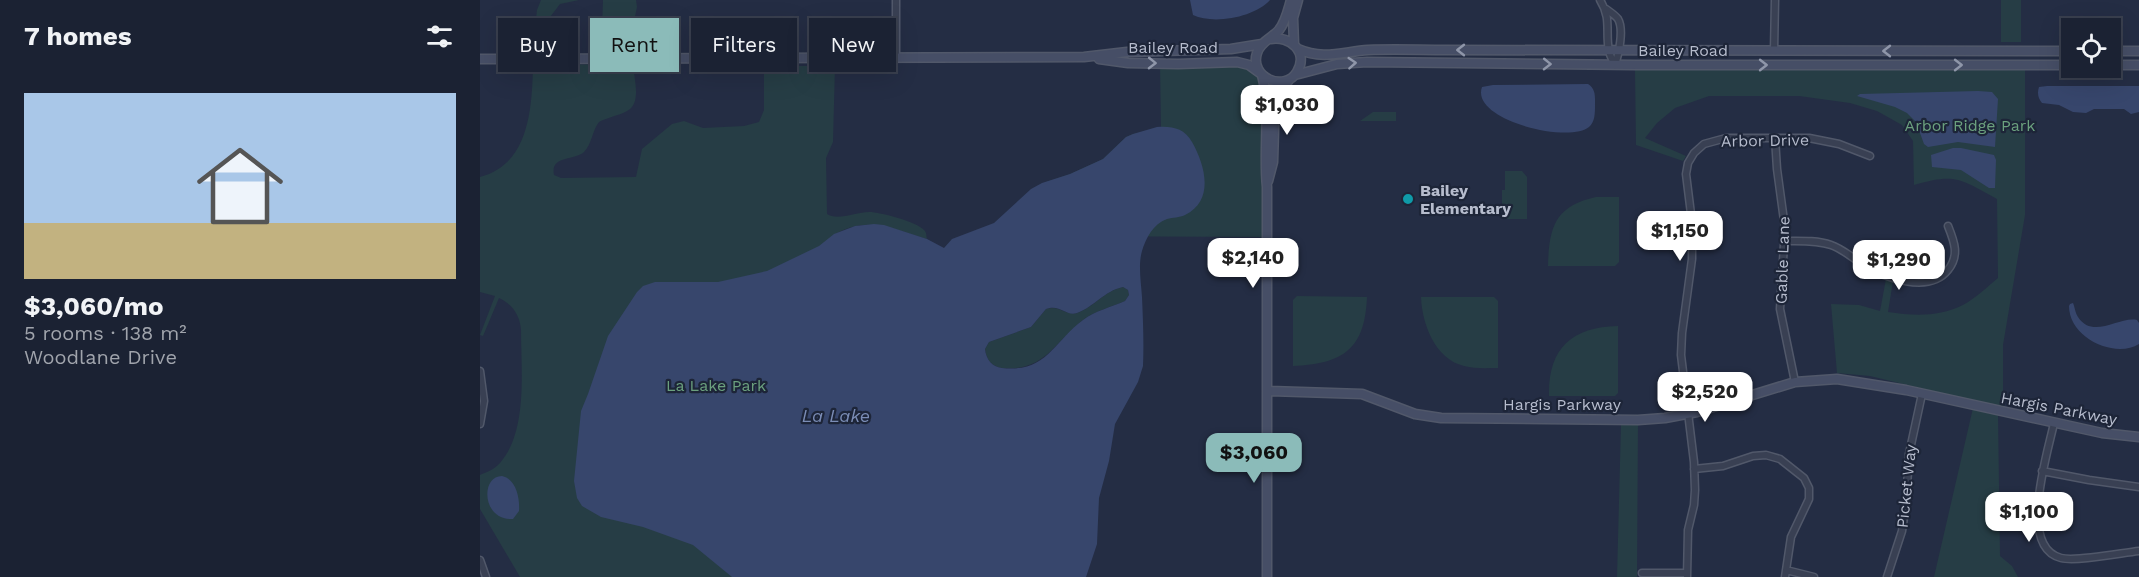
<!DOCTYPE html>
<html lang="en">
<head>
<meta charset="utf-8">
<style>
  :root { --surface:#1b2233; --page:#242a3b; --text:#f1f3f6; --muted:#a0a4ac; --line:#393f4e; --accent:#8bbbb9 }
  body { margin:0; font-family:"Work Sans",sans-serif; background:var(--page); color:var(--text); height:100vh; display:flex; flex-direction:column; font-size:22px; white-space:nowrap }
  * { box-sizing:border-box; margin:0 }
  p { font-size:20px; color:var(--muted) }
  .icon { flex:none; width:33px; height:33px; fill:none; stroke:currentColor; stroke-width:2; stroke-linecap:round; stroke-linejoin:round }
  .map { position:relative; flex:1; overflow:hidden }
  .panel { display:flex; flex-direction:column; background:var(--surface); width:480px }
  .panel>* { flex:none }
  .top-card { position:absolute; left:18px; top:18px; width:570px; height:54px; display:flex; gap:12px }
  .fabs { position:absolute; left:1581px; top:18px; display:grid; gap:12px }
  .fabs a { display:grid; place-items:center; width:60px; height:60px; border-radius:0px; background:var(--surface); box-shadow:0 6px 24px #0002,0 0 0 2px var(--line); font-size:30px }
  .price { position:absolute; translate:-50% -51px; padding:0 14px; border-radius:12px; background:#fff; color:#222; font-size:20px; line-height:39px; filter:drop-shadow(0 2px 3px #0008) }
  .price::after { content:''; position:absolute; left:50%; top:36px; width:18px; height:14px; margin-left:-9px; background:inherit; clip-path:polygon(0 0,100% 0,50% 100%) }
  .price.current { background:var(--accent); color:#111 }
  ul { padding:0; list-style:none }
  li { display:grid; align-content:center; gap:12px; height:318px; padding:0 24px }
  li span { display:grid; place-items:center; height:186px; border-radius:0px; color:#555 }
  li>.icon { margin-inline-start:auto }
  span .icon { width:108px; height:108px; fill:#fffc; stroke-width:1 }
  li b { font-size:26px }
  h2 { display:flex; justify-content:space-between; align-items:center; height:72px; padding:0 24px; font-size:26px }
  .tag { padding:0 21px; border-radius:0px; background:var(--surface); box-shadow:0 6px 24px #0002,0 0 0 2px var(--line); font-size:21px; line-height:54px }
  .tag.current { background:var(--accent); color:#111 }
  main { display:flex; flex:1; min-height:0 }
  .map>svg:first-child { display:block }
  .green { fill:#263d45 }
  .water { fill:#37466c; fill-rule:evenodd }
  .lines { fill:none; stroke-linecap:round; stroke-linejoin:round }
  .street-casing { stroke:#51586a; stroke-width:9 }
  .secondary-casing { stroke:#51586a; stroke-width:11 }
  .street { stroke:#394053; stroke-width:6 }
  .secondary { stroke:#464e66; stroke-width:8 }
  .oneway { stroke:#8f96a9 }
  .culture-dot { fill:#0f9aa8; stroke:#1d2538; stroke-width:2 }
  .labels { text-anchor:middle; stroke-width:4.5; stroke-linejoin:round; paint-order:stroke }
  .street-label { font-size:16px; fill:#b6bccd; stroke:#1d2538 }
  .park-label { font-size:16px; fill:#6ba07e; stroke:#1d2538 }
  .poi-label { font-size:16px; font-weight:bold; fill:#b6bccd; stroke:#1d2538; text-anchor:start }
  .water-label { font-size:18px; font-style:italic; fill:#7b8db6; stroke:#1d2538 }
</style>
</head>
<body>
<main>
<section class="panel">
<h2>7 homes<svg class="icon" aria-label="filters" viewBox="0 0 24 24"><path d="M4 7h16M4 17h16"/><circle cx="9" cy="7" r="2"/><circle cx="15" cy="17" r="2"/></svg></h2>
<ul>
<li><span style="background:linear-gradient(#a9c7e8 70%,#c2b280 0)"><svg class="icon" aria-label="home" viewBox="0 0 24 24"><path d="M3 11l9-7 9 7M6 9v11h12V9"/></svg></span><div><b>$3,060/mo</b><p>5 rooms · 138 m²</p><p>Woodlane Drive</p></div></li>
</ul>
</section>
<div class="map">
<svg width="1659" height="577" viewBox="0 0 1659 577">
  <rect width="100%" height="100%" fill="#242d44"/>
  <path class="green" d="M61,0H99L80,4L64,25L58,29L55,28L57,10Z
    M123,0H156L157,7L153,26L147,29L122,28Z
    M1521,0H1541V42H1521Z
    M752,62L782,75L787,237L566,236V182L590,174L623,159L646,137L653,134L681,127L680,63Z
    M53,64L153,65C154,78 162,104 147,111C138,116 128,117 119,122C112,131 112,144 104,152C94,161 70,155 74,175L81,178L156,177L162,149L192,124L204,121L223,128L264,126L279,122L284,110V66H355L353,142L346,158L347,214C357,221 377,212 389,212C400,212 437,222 444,230C447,233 446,235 447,239C412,229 387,214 352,236L419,577H40L0,509V475C7,472 15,469 20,463C48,431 41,370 41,330C40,315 32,304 19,298L3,336L0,335L15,296L0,292V177C50,164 52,107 53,64Z
    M1545,69V215L1523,345V408L1390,376L1357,373L1351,304L1379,305L1400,311L1406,279L1413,281L1408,312C1434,316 1459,317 1483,305C1496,298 1507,287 1518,278L1517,199C1480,179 1476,173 1434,185L1433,141L1422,125L1397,111L1370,103L1319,96H1229L1195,108L1177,123L1165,138L1206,156L1203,161L1156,145L1155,70Z
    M893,112H916V121H880Z
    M1025,171H1042L1047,177V219H1022V190H1025Z
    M1116,197H1139V262L1135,266H1068C1069,227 1075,206 1116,197Z
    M643,287L648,290L649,295L645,301C631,307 615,311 603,320C575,342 564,372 522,368C512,367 506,359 505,349L509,342L551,327L566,309C580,305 585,316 597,313C613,308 624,291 643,287Z
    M817,296L887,297C885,349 863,364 813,366V300Z
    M941,297H1014L1018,301V368C1007,368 995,369 984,366C955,359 942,324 941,297Z
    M1138,326V393L1135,396H1069C1068,349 1091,327 1138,326Z
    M1493,408L1518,414L1520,556L1532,566L1538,577H1454Z
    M1158,423L1157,577H1137L1141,425Z"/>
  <path class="water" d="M710,0H790C775,17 734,25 713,15Z
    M1108,84C1116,89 1115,97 1115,105C1115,113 1115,122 1109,127C1089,144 990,120 1002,87L1013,85Z
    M1567,86H1659V112L1651,114L1644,109H1614L1606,113L1593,112L1579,105L1562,103C1558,98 1557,93 1559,87Z
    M1498,91L1512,92L1518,99L1515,147L1478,142L1448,147L1444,144L1436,122L1427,113L1415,107L1377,96L1380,94Z
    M677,127C692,126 704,128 712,142C725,165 735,200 705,215C699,218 693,217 687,219C673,224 666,238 662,251C658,265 661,282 662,297C663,320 664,343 663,366L658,382L635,424L629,461L619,498L617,544L606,577H252L213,545L163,527L121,517L102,506L97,498L94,481L101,411L108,394L128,336L157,292L163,286L175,282H238L287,271L339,246L354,234L375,226L394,224L404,225L447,239L464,248L472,239L514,223L551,189L562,183L590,174L623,159L646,137L653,134ZM643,287L648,290L649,295L645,301C631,307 615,311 603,320C573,342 567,373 522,368C512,367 506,359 505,349L509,342L551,327L566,309C581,304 586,317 597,313C614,307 624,291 643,287Z
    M1473,148H1481L1514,155L1516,160L1515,188H1509L1481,170L1452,167L1451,155Z
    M1593,303C1595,308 1595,312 1598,317C1613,340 1639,316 1657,320L1659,323V344C1635,359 1589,338 1589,306L1590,304Z
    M22,476C36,479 40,498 39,511L33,519C2,521 0,476 22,476Z"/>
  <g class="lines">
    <g class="street-casing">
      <path id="street" d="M416,0V57
        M1120,0C1132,19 1125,32 1129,51C1130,56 1133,61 1135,65
        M1126,9C1130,12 1135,15 1138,19C1144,29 1139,54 1135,64
        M1294,51L1295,0
        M1295,138L1297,169L1305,228L1300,309L1315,382
        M1305,241C1320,241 1337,240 1351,245C1363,249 1372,258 1383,264C1404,278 1449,294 1468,270C1480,255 1474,241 1468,226
        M0,371L4,401L0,424
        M1574,423C1568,452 1537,547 1581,558C1596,562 1641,553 1659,551
        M1214,469L1243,466L1273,456L1286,455L1300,459L1324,478L1329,488V499L1311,537L1305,577
        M1562,471L1609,480L1659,487
        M0,560L6,577
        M1306,570L1334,577
        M1162,573H1207
        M1207,577L1208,530L1214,505L1215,490L1214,462L1201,355L1202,333L1212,259V222L1206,174L1208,163L1214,153L1224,144L1246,138H1329L1359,144L1390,156
        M1407,577L1422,531L1426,504L1429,454L1442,394"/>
    </g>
    <g class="secondary-casing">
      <path id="secondary" d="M790,39C810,35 829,52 817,72C804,93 769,77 777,53C780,42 792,38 799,30C806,21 808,10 811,0
        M814,44L813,18L818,0
        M818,49C843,60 862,52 888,50C914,49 940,50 966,50C1174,52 1383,51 1592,51
        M1630,51H1659
        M0,59L604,57L647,52L751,49L782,44
        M619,59L648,63L698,64L757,62L769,65L780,73
        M1630,65H1659
        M782,75C791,109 783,151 787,187V577
        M815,75L857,64L887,62L1155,65H1592
        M788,181L793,162L795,99L800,90L809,80
        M787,391L882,394L935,414L961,418L1158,420L1185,418L1217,412L1315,382L1357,379L1426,390L1622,433L1659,437"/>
    </g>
    <use href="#street" class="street"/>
    <use href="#secondary" class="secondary"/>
  </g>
  <defs><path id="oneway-chevron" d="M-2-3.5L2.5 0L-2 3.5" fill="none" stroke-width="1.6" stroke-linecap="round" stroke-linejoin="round" transform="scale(1.5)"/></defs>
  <g class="oneway">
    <use href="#oneway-chevron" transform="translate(981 50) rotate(-180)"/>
    <use href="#oneway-chevron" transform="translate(1407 51) rotate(-180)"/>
    <use href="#oneway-chevron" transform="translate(672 63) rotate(1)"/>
    <use href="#oneway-chevron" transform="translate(872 63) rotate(-4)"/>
    <use href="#oneway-chevron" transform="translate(1067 64) rotate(1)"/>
    <use href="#oneway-chevron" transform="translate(1283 65)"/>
    <use href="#oneway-chevron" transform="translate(1478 65)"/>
  </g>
  <circle class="culture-dot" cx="928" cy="199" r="6"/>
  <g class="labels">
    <g class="street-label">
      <text x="693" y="53">Bailey Road</text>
      <text x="1203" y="56">Bailey Road</text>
      <text transform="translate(1285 140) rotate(-1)" y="6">Arbor Drive</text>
      <text transform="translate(1302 260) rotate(-88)" y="6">Gable Lane</text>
      <text x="1082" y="410">Hargis Parkway</text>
      <text transform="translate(1579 408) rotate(11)" y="6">Hargis Parkway</text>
      <text transform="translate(1426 486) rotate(-84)" y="6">Picket Way</text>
    </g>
    <g class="park-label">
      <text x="1490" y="131">Arbor Ridge Park</text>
      <text x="236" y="391">La Lake Park</text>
    </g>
    <g class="poi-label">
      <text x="940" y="196">Bailey<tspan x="940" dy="18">Elementary</tspan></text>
    </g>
    <g class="water-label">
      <text x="356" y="422">La Lake</text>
    </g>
  </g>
</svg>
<div class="fabs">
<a><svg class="icon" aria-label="locate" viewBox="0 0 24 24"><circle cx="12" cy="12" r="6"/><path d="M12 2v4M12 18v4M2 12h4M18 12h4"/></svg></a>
</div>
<b class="price" style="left:807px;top:136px">$1,030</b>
<b class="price" style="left:1200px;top:262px">$1,150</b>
<b class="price" style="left:773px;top:289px">$2,140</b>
<b class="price" style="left:1419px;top:291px">$1,290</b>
<b class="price" style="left:1225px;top:423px">$2,520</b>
<b class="price current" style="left:774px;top:484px">$3,060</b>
<b class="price" style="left:1549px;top:543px">$1,100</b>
<div class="top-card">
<a class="tag">Buy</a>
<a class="tag current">Rent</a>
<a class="tag">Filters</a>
<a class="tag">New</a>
</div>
</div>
</main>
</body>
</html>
